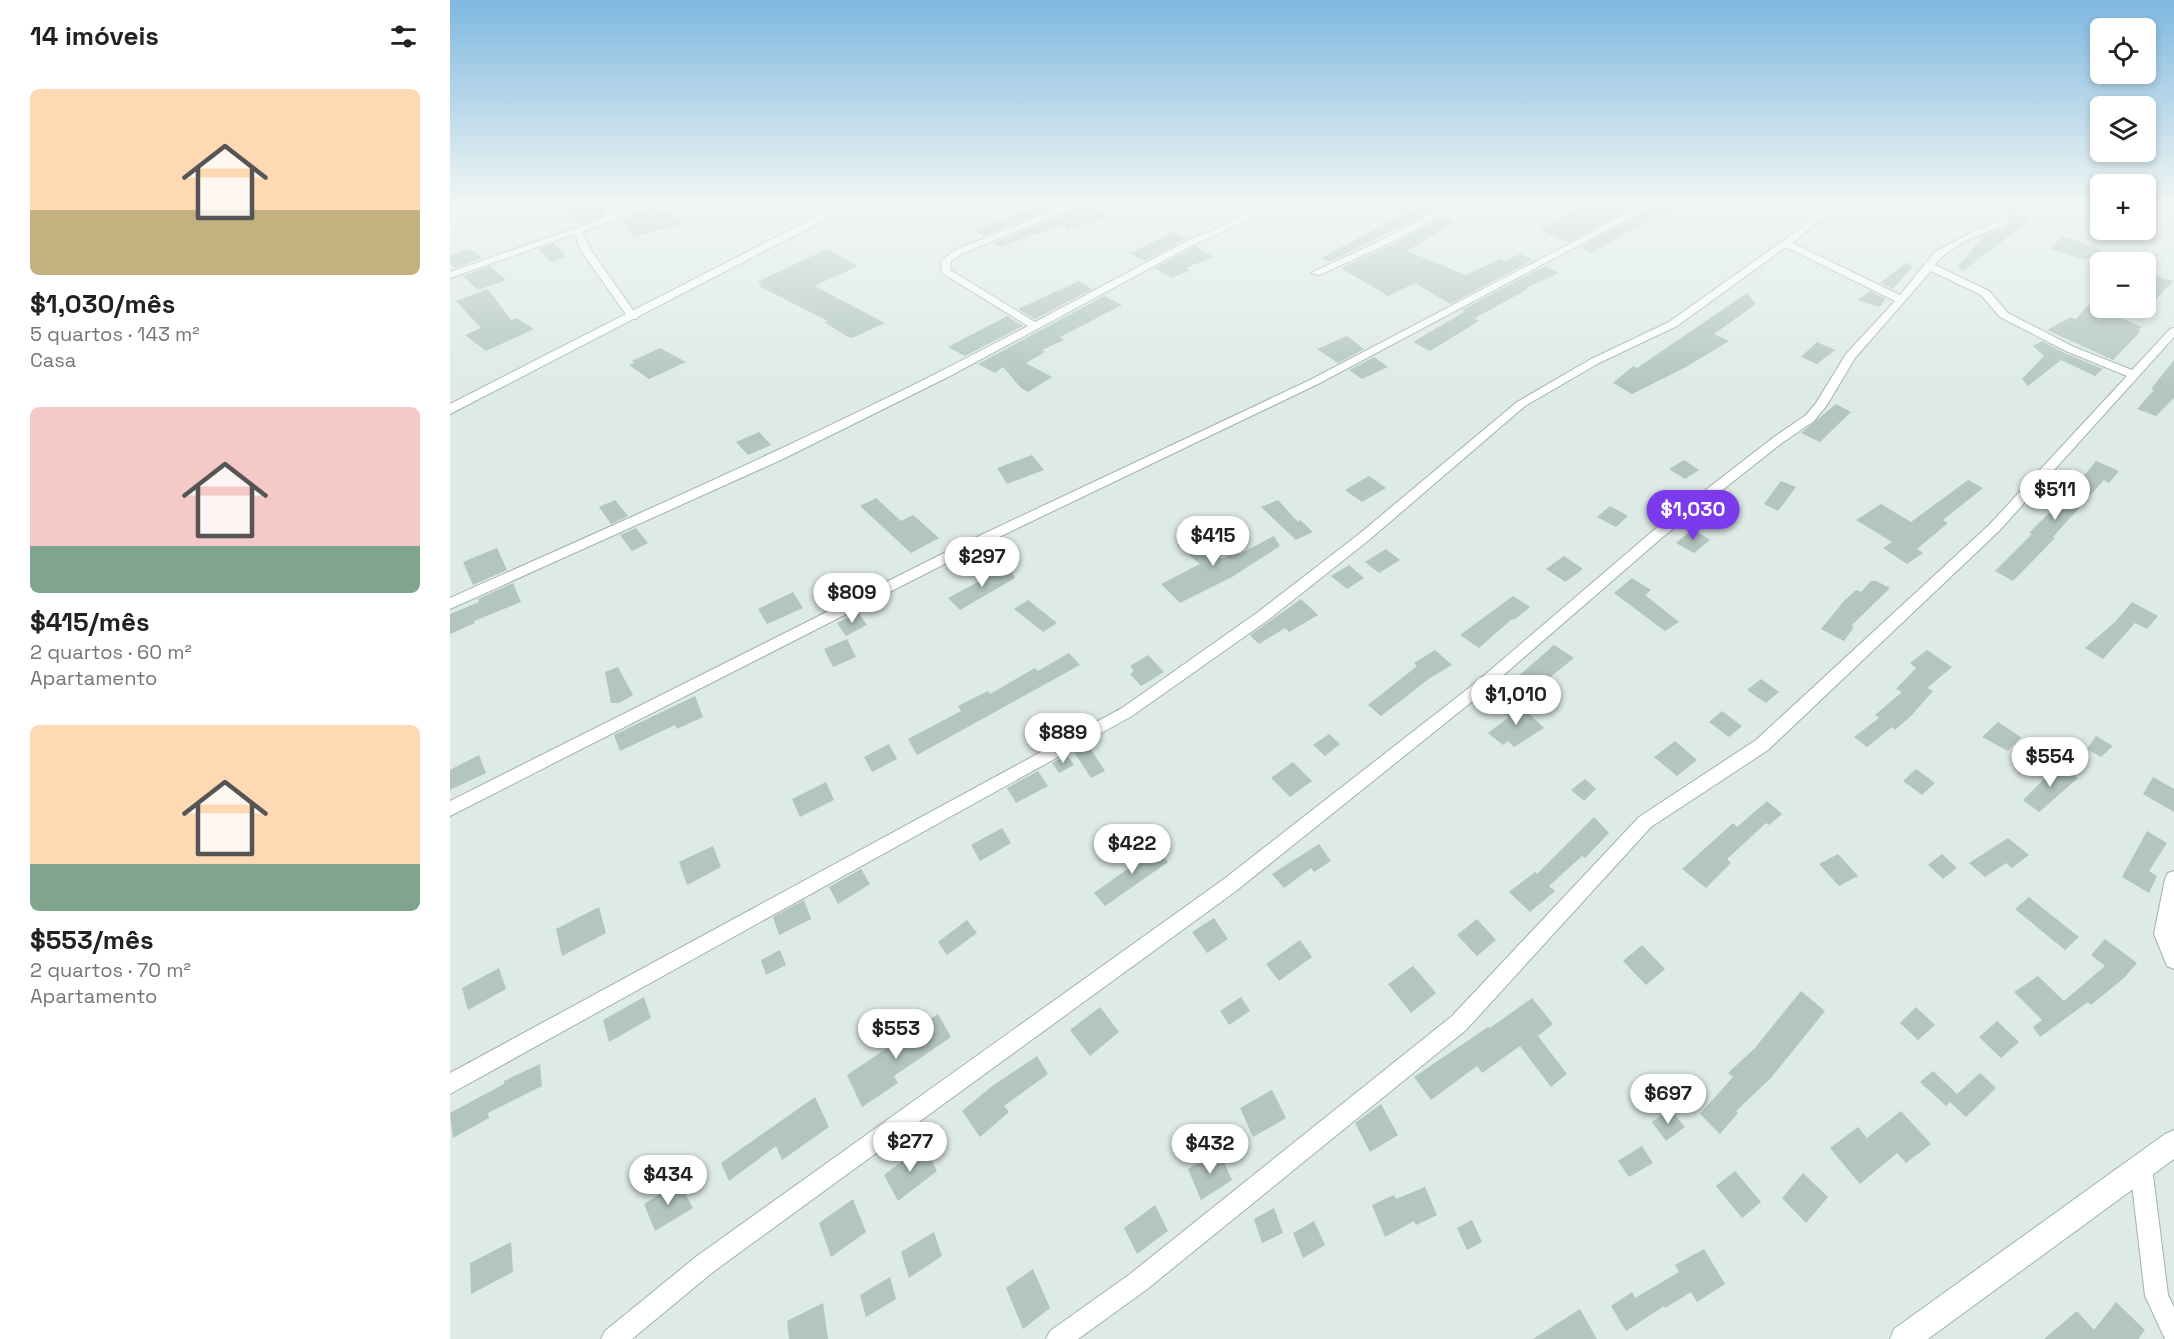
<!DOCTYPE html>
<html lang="pt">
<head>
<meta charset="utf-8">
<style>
  :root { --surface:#fff; --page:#f2f2f2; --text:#222; --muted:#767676; --accent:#7c3aed }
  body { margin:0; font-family:"Space Grotesk",sans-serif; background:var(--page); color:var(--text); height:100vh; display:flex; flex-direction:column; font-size:22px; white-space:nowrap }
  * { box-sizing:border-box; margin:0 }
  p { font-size:20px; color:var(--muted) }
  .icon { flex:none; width:33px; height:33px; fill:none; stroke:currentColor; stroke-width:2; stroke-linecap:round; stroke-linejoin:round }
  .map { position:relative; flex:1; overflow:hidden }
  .drawer { display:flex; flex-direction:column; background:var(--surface); width:450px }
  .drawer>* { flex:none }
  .controls { position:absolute; left:1640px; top:18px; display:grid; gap:12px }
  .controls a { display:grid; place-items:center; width:66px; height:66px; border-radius:9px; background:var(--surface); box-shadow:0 3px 9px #0003; font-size:30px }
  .price { position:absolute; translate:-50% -51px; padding:0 14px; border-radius:21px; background:#fff; color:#222; font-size:20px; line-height:39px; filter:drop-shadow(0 2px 3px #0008) }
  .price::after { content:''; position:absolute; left:50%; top:36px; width:18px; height:14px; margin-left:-9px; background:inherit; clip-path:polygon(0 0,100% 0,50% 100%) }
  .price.selected { background:var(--accent); color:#fff }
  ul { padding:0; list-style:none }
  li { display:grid; align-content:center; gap:12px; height:318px; padding:0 30px }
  li span { display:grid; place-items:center; height:186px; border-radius:9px; color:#555 }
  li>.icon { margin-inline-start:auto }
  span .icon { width:108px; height:108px; fill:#fffc; stroke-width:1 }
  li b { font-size:26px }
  h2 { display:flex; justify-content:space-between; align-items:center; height:72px; padding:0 30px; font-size:26px }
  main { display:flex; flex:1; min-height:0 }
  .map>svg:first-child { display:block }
  .building { fill:#b2c5bf }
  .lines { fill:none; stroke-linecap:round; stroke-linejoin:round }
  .street-casing { stroke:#a0b2ad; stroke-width:2 }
  .secondary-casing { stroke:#9cb6af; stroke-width:2 }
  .street { fill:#fff; fill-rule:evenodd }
  .secondary { fill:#fff; fill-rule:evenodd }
</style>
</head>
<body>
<main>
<section class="drawer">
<h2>14 imóveis<svg class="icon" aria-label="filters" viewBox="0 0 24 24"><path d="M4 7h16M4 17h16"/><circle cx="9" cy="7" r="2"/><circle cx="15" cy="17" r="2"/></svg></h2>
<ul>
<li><span style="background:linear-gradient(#ffd9b3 65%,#c2b280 0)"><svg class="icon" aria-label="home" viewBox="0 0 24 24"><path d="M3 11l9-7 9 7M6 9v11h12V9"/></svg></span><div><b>$1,030/mês</b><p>5 quartos · 143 m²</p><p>Casa</p></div></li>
<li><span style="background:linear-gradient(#f6c9c9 75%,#7fa58c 0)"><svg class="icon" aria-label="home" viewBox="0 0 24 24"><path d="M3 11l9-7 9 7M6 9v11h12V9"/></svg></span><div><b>$415/mês</b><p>2 quartos · 60 m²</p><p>Apartamento</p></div></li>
<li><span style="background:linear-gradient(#ffd9b3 75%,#7fa58c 0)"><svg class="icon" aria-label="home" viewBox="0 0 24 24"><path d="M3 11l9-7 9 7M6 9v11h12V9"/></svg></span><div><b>$553/mês</b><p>2 quartos · 70 m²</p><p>Apartamento</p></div></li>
</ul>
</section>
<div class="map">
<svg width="1724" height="1339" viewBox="0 0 1724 1339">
  <rect width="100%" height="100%" fill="#ddeae5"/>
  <path class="building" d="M106,202H149L154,216L132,224Z
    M1140,202H1194L1118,242L1088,229Z
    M1212,202H1242L1165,239L1142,253L1130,247Z
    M638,204L655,217L617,230L614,224L550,247L544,243L606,217L613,221L610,215Z
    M971,205L982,211L879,262L871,258Z
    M587,207L595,212L533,236L525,231Z
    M197,210L198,216L214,210L235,223L185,237L171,220Z
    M1562,213L1580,220L1513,271L1508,266L1534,236L1559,226Z
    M993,216L1005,222L957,251L1016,275L1050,259L1054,261L1070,254L1083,260L1000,304L965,283L938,296L891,268L943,244Z
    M725,232L736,239L694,261L680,253Z
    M1613,236L1652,250L1636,260L1600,249Z
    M104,243L117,257L101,262L88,249Z
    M746,246L763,257L736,268L740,270L722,278L705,268Z
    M21,249L32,258L5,268L0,263V256Z
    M377,249L408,266L364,286L435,323L402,338L398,337L374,322L378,321L309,286L312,284L307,282Z
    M1457,262L1462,267L1443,289L1430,283Z
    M40,266L56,280L28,290L13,276Z
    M1095,266L1109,273L1076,288L1078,289L1025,318L1019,315L1029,321L980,351L963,342L1014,312L1012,310Z
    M1695,273L1723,281L1695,311Z
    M629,281L642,289L585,319L568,309Z
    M38,289L61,320L66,318L84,329L36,351L15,335L31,328L6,301Z
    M1420,291L1436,299L1429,307L1408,300Z
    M1650,292V309L1692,327L1688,330L1691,331L1663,360L1597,330L1621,317L1626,319Z
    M1297,293L1306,304L1264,334L1279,341L1236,367L1182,394L1163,383L1183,366L1187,368Z
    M654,296L672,305L610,337L614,340L592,350L595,352L576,363L602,377L578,392L571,388L553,367L545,373L528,364Z
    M557,316L573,326L515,356L498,347Z
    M897,336L914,349L888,363L867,349Z
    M1592,341L1615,353L1653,369L1645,376L1611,360L1578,386L1572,379L1594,356L1583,346Z
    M1367,342L1385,350L1367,364L1351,357Z
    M210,348L236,362L199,379L179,365L184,363L182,361Z
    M924,357L938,367L912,379L899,370Z
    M1724,360V398L1706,416L1687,409L1704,390L1701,389Z
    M1386,404L1401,412L1370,442L1351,433Z
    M309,432L321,445L298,455L286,442Z
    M582,455L594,470L557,484L547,468Z
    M1234,460L1249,470L1235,479L1219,469Z
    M1646,461L1669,471L1659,483L1654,480L1603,537L1605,538L1563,581L1545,571L1582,534L1579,533L1624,488Z
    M919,476L936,488L912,502L895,490Z
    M1518,480L1533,488L1493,520L1498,523L1467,549L1473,553L1457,564L1433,548L1442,542L1406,520L1431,504L1461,522Z
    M1331,481L1346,487L1328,511L1314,504Z
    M426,498L451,521L463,515L489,538L461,553L410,506Z
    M165,500L178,516L161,524L149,507Z
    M828,500L848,522L850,520L863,532L846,540L811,507Z
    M1160,506L1178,516L1166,527L1147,517Z
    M186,528L198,543L182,551L170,535Z
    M1243,529L1260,540L1244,553L1226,543Z
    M742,536L772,559L786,551L790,554L824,536L830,546L782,577L730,603L711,584L750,564L727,545Z
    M47,548L57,570L23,585L13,562Z
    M936,549L950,560L929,573L915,562Z
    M1114,556L1133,569L1115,582L1096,569Z
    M899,565L914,578L897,589L881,576Z
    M558,566L565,578L510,610L498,598Z
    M1182,578L1201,590L1195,595L1229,622L1215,631L1164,593Z
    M1421,581H1426L1440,588L1401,626L1404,627L1394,641L1371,629L1394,601L1406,590L1411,592Z
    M63,583L71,602L24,621L25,623L0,634V614L29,602L28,599Z
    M343,592L353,608L317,624L308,609Z
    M1063,596L1080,607L1064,620L1062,619L1029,648L1010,635Z
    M851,599L868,615L839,632L835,628L809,644L800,635Z
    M578,600L607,623L593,632L564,609Z
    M1682,602L1708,616L1697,629L1685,623L1653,659L1635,648L1665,622Z
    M408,612L417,625L396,636L387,623Z
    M397,639L406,657L383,667L374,649Z
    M1104,645L1124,658L1073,699L1056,687Z
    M985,650L1002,665L980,678L931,716L918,705L967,666L964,663Z
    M1477,650L1502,667L1477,688L1483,691L1461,716L1445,730L1442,727L1417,747L1404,737L1429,718L1425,715L1452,692L1446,689L1466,668L1460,663Z
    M619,653L630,665L467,755L458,739L511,711L508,706L538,691L540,694L585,668L588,671Z
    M698,655L714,672L691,686L680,674L684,671L680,666Z
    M168,667L183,695L169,703H161L155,672Z
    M1311,679L1329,692L1316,703L1297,690Z
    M245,696L253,717L227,729L225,725L170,751L164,735Z
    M1064,699L1094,728L1064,747L1058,741L1053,745L1038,733L1059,717L1051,711Z
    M1272,711L1292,726L1279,737L1259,722Z
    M1548,722L1571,737L1558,751L1532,737Z
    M879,734L890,744L875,756L863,745Z
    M1646,736L1663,746L1651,757L1637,749Z
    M1225,741L1247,760L1227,776L1204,757Z
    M439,744L447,759L422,772L414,757Z
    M638,745L655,771L641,778L624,752Z
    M29,755L36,773L0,790V770Z
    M617,755L624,765L609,773L602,763Z
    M843,762L862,781L840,797L821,778Z
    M1607,766H1612L1628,778L1589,812L1573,800Z
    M1466,769L1485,783L1472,795L1453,781Z
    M588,771L598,786L566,803L557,788Z
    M1703,777L1724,789V812L1693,794Z
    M1135,779L1146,789L1134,801L1121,790Z
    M376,782L384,800L350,817L342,799Z
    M1317,801L1332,814L1319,825L1316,823L1277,859L1281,863L1256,888L1232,869L1283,823L1287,827Z
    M1144,817L1159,833L1135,858L1132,856L1099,886L1105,891L1080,912L1059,892L1085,872L1087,874Z
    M552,828L561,843L530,861L521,845Z
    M1697,831L1717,843L1699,871L1707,876L1699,893L1672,877Z
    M1558,838L1579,855L1562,868L1556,863L1535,877L1519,863Z
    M869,844L881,861L864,872L861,868L834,888L822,874Z
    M703,845L718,862L655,906L644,893L683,865L681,862Z
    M263,846L271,867L237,885L229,862Z
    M1388,854L1408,876L1389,886L1369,864Z
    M1492,854L1507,868L1493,879L1478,865Z
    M411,869L420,884L388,904L379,887Z
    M1579,897L1629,937L1615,950L1565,909Z
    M354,900L361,919L329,935L323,917Z
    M149,907L156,933L112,956L106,929Z
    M764,918L778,939L757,953L742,932Z
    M1027,919L1046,940L1027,956L1007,935Z
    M517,920L527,933L497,955L488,942Z
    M1655,939L1687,963L1674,978L1641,1005L1638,1002L1590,1037L1583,1027L1592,1020L1564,992L1588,976L1614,1001L1655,966L1641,955Z
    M850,940L862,957L829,981L816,964Z
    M1192,945L1215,969L1196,985L1173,961Z
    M330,950L336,965L316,975L311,960Z
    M963,966L986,993L961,1013L938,984Z
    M49,968L56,989L18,1010L12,988Z
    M1351,991L1375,1011L1321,1078L1286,1111L1288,1113L1270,1134L1250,1114L1283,1077L1278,1073L1304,1049Z
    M194,997L201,1018L159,1042L153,1020Z
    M791,997L800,1011L779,1025L770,1011Z
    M1082,998L1103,1024L1088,1036L1117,1074L1101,1087L1070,1046L1032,1073L1027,1066L981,1100L964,1077L1038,1027L1040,1028Z
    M650,1007L669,1032L640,1056L620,1030Z
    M1466,1007L1485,1025L1468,1040L1450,1023Z
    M488,1014L501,1037L444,1076L448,1083L412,1107L397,1075Z
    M1547,1021L1569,1042L1551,1058L1529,1037Z
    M587,1056L598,1074L554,1106L559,1112L530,1137L512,1111L541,1087Z
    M90,1064L92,1086L38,1113L39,1118L3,1138L0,1113L54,1084V1081Z
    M1483,1071L1507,1094L1530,1073L1546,1088L1516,1117L1500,1102L1496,1106L1470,1082Z
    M822,1090L836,1118L803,1137L790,1108Z
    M365,1097L379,1127L332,1160L326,1146L279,1181L271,1163Z
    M931,1104L948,1135L920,1152L905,1123Z
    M1220,1109L1235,1127L1216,1141L1202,1122Z
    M1451,1111L1481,1144L1456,1163L1447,1153L1410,1184L1380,1148L1408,1127L1417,1138Z
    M473,1145L487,1171L448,1201L434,1175Z
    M1192,1146L1203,1163L1179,1177L1168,1161Z
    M769,1151L782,1180L751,1200L738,1169Z
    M1285,1171L1311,1202L1292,1218L1266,1186Z
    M1353,1173L1378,1197L1356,1223L1332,1198Z
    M229,1182L243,1208L205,1231L194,1204Z
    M975,1187L987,1215L966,1225L964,1221L935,1237L922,1205L944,1195L946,1199Z
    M403,1199L416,1232L381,1257L369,1223Z
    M705,1205L718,1231L687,1254L674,1228Z
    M824,1208L833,1233L812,1243L804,1219Z
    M1022,1220L1032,1242L1017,1250L1007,1228Z
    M864,1221L875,1245L853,1258L843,1233Z
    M484,1232L492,1256L459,1278L451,1252Z
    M61,1242L63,1272L21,1294L20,1263Z
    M1254,1249L1275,1284L1247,1302L1241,1292L1215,1308L1214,1306L1176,1331L1161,1306L1182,1292L1185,1298L1229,1272L1225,1265Z
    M583,1269L600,1308L573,1329L556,1288Z
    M440,1277L446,1299L416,1317L410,1295Z
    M1666,1302L1695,1330L1688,1339H1594L1627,1311L1644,1330Z
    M373,1303L378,1339H339L337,1321Z
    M1130,1309L1147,1339H1083Z"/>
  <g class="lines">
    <g class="street-casing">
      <path id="street" d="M151,202H160L165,214L199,202H212L132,232L142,252L188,317L187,319H179L132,252L124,234L0,278V272L157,217Z
        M625,202H637L511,254L501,261L500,270L585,322L735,242L826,202H838L741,246L500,376L333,459L0,609V598C195,511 390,426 578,326L492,273L491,261L505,250Z
        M1003,202H1014L942,242L869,275L861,273L936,238Z
        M1199,202H1210L868,384L524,549L0,816V801L514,543L860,380Z
        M1382,202H1392L1342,243L1450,295L1485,252L1524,231L1550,221L1551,212L1556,204L1566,202L1560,210L1558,224C1534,233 1500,244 1485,265L1539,291L1558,313L1624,347L1682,370L1720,329L1724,328V337L1549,531L1318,750L1201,827L1016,1030L696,1290L628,1339H596L600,1331L680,1274L1002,1016L1189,817L1306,740L1539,525L1677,376L1616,351L1550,317L1531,295L1481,271L1405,358L1377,405L1364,421L1332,443L1214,536L1034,692L786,891L263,1272L182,1339H151L155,1331L247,1256L774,879L1024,684L1204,530L1324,437L1356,415L1366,403L1396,354L1445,301L1336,247L1227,326L1149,363L1075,406L919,540L818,620L682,716L0,1094V1073L672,708L808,612L909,534L1067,402L1141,359L1219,322L1362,220Z
        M1724,871V969L1717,966L1704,934L1715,879L1718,873Z
        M1691,1156L1699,1159L1702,1167L1718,1295L1724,1307V1339H1715L1695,1296L1680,1167L1683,1159Z"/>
    </g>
    <g class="secondary-casing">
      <path id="secondary" d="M395,202H409L0,414V404Z
        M1724,1130V1159L1478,1339H1440L1444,1329L1715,1134Z"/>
    </g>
    <use href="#street" class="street"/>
    <use href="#secondary" class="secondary"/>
  </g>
  <linearGradient id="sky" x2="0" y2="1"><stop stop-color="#7fb8e0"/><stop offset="0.52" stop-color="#f0f6f3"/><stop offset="1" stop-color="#f0f6f3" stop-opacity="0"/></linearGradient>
  <rect width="1724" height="390" fill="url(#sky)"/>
</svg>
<div class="controls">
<a><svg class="icon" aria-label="locate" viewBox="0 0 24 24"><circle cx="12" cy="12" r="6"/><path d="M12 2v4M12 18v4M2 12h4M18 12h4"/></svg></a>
<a><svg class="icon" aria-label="layers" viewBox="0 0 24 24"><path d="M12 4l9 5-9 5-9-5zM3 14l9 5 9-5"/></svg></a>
<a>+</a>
<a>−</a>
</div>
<b class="price" style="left:1605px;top:521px">$511</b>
<b class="price selected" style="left:1243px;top:541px">$1,030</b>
<b class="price" style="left:763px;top:567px">$415</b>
<b class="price" style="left:532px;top:588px">$297</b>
<b class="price" style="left:402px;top:624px">$809</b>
<b class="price" style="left:1066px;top:726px">$1,010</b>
<b class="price" style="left:613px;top:764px">$889</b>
<b class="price" style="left:1600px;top:788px">$554</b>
<b class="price" style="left:682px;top:875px">$422</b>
<b class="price" style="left:446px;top:1060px">$553</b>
<b class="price" style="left:1218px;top:1125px">$697</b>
<b class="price" style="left:460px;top:1173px">$277</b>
<b class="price" style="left:760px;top:1175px">$432</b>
<b class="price" style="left:218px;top:1206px">$434</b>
</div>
</main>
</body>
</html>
